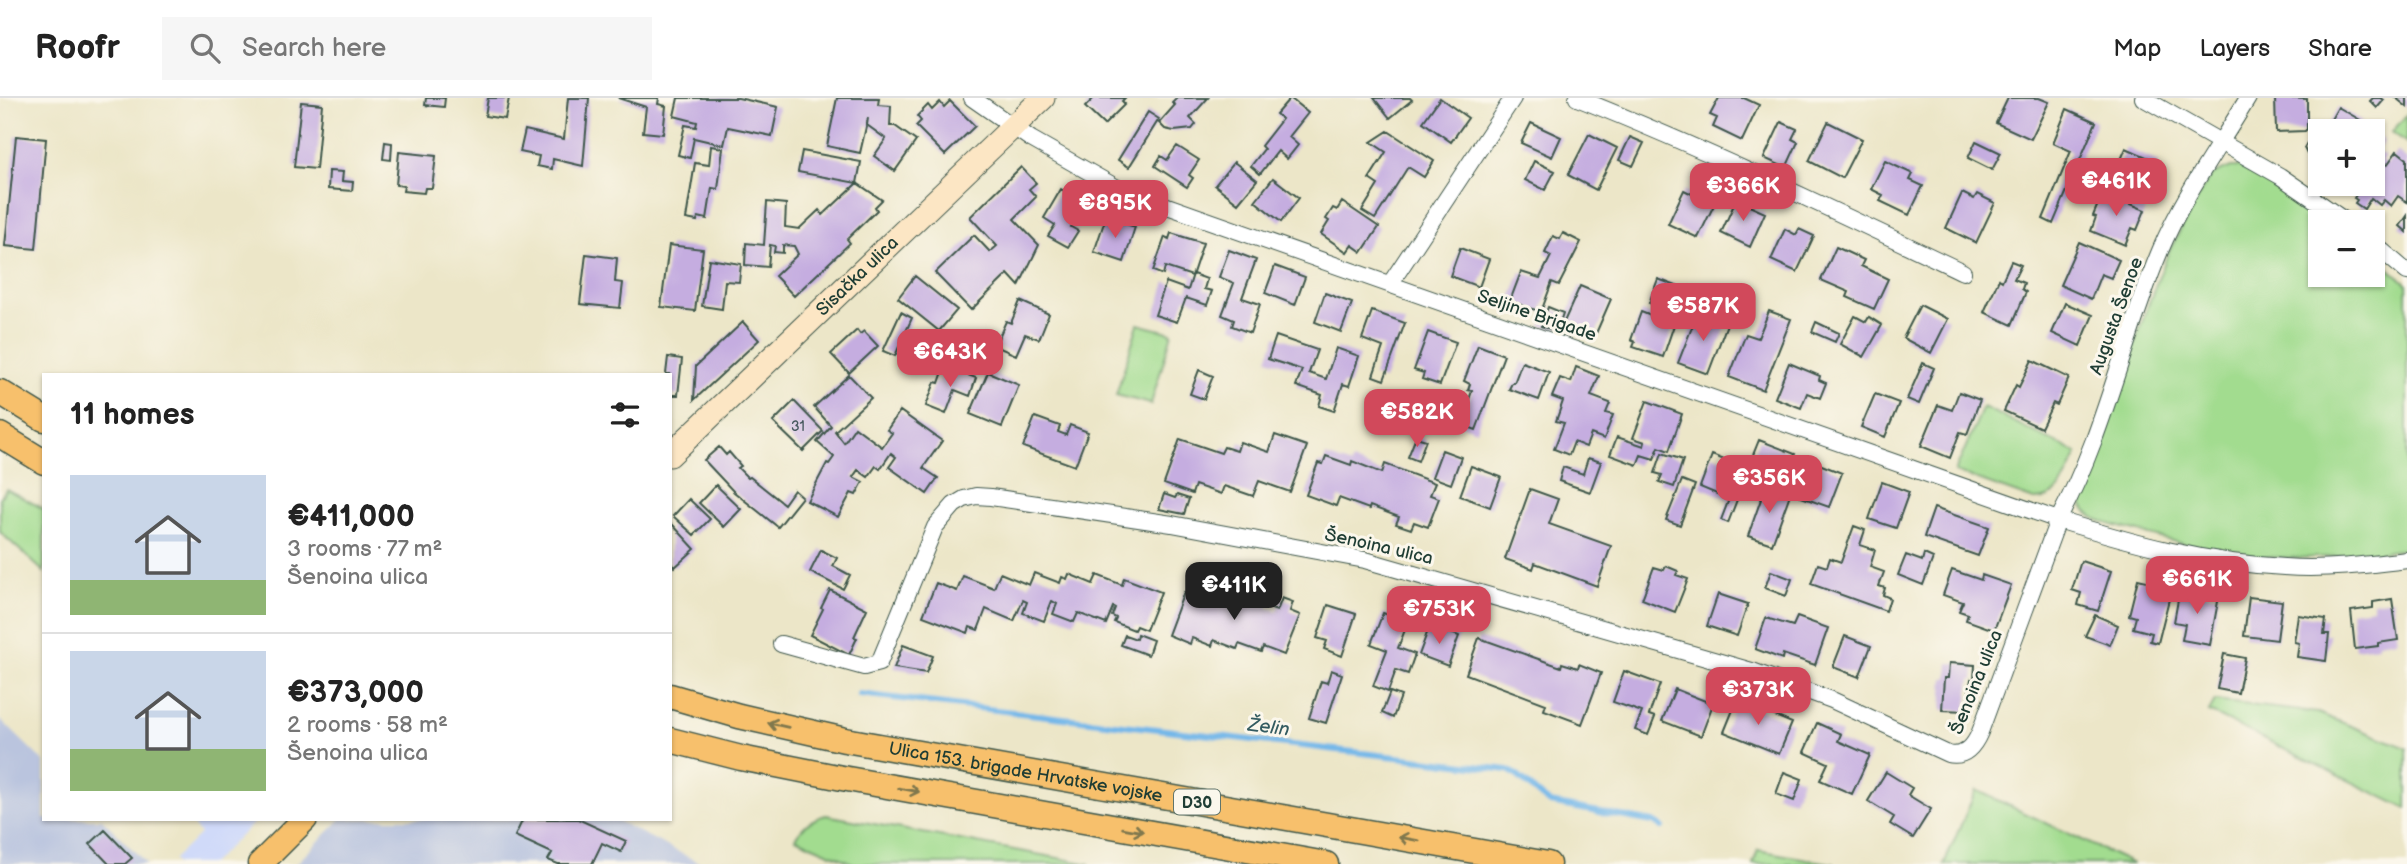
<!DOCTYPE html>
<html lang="en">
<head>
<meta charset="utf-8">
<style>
  :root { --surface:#fff; --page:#f6f6f6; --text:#222; --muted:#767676; --line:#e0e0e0; --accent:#d1495b }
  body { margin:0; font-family:"Balsamiq Sans",sans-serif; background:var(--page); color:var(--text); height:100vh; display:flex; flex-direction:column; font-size:26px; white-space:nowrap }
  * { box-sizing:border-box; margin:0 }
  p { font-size:23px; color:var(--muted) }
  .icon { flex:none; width:38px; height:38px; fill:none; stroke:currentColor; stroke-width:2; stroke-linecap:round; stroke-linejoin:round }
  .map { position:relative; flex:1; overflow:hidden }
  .drawer { position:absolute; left:42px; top:275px; width:630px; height:448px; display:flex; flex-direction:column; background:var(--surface); border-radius:0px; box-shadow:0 2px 5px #0004 }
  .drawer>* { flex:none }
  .controls { position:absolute; left:2308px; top:21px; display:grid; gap:14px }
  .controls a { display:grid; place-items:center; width:77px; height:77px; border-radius:0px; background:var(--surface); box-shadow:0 2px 5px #0004; font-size:35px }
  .price { position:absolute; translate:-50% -60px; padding:0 16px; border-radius:14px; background:var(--accent); color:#fff; font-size:23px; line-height:46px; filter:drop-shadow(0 2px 4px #0008) }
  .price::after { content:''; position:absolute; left:50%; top:42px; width:21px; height:16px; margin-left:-10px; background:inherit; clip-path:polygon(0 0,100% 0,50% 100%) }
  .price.active { background:#222; color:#fff }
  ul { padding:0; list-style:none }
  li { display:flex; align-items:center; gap:21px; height:175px; padding:0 28px }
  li+li { border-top:2px solid var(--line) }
  li span { display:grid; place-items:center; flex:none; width:196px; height:140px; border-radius:0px; color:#555 }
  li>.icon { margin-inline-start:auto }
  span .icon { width:84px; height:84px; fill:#fffc; stroke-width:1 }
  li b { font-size:30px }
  h2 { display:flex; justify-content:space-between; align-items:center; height:84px; padding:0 28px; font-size:30px }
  header { display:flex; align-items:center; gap:42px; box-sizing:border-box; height:98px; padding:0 35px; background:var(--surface); border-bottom:2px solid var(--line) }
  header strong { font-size:33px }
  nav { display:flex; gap:38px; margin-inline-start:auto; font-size:24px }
  .search { width:490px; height:63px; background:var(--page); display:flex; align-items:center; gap:18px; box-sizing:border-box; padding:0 24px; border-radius:0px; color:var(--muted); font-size:26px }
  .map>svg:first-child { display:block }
  .built { fill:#d0daf9 }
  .industrial { fill:#bac4de }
  .green { fill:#a2dc8f; stroke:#608c62; stroke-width:2 }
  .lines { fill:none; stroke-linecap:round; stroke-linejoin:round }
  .stream { stroke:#73b7e9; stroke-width:6 }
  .building { fill:#c5ade0 }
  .minor-casing { stroke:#3e564a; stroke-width:18 }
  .secondary-casing { stroke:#3e564a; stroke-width:25 }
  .primary-casing { stroke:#3e564a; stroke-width:27 }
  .minor { stroke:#fff; stroke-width:16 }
  .secondary { stroke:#fce6c4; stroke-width:23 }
  .primary { stroke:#f7c06c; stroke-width:24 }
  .oneway { stroke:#80784d }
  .labels { text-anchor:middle; stroke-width:6; stroke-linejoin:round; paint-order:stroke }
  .number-label { font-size:14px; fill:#48595f }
  .shield { fill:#fbf7ec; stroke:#61756b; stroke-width:2 }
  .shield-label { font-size:16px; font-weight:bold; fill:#1f3d34 }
  .street-label { font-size:18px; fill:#1f3d34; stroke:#fbf7ec }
  .water-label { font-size:19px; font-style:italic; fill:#345c61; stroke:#fbf7ec }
</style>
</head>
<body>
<header>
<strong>Roofr</strong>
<div class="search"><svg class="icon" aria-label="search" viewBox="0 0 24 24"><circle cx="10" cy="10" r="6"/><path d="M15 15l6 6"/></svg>Search here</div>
<nav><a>Map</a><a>Layers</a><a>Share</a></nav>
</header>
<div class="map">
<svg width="2407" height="766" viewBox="0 0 2407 766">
  <rect width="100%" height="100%" fill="#fbf7ec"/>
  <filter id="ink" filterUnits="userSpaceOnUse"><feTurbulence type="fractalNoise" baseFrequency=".0143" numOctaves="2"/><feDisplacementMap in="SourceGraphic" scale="14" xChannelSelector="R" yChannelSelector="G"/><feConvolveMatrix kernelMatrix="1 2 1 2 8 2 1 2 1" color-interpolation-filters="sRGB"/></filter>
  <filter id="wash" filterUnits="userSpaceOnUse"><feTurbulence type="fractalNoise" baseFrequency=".00686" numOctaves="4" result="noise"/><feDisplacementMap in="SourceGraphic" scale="28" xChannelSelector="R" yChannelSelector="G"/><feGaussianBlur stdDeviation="1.57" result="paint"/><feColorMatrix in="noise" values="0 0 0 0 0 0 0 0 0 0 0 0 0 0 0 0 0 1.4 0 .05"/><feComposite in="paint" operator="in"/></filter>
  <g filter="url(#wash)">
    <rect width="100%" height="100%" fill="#ece6c8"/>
    <path class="built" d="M189,721H258L211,766H177L173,762L200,736Z"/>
    <path class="industrial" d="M0,621L44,664V721H102L147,766H0Z
      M341,721H614L702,766H296Z"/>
    <path class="green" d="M2407,16V45L2392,34Z
      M2231,69H2239L2249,74L2332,124H2320V177H2373V156L2407,186V451C2351,458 2293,464 2236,456C2201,451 2166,442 2132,432C2113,427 2084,423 2081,401L2148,207L2169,153L2204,88L2212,77Z
      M1138,226L1172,235L1151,306L1116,297Z
      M1983,309L2077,355C2069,374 2060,404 2034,402L1955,374Z
      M6,391L44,411V474L0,434V400Z
      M2215,603L2318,615L2407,650V711L2209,614Z
      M1976,692L2133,766H1944Z
      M826,717L1090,766H854L795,740C804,727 811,721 826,717Z
      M1758,752L1835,766H1753Z"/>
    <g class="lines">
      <path class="stream" d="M859,596L1508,672C1525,680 1534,696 1550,705L1653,724L1662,729"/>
    </g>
    <g id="blocks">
      <path class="building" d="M426,0H445L444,9L425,7Z
        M488,0H509L505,21L485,18Z
        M568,0H589L583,68L553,61L552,71L537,68L539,58L520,54L525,32L564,41Z
        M618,0H659L658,6L666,8L663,36L643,34L646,9Z
        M678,0H738L778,9L772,38L728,29L724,47L694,40L690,60L678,57L685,27L696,29L697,24L674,18Z
        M837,0H879L878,7L891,8L890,28H895L916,43L895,73L874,58L886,41L867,27L868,20L860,55L827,48Z
        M1094,0H1125L1122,3L1125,6L1104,27L1085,9Z
        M1177,0H1208L1190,20L1196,26L1192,31L1174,33L1165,31L1159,25L1175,7L1172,5Z
        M1290,0L1308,15L1289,39L1298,47L1287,61L1278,53L1260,76L1251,68L1264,51L1261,48L1282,21L1276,16Z
        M1374,0H1410L1412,2L1390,20Z
        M1440,0L1468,20L1451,44L1423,24Z
        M1719,0H1744L1759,7L1742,43L1713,29L1717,20L1710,17Z
        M2008,0H2039L2049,4L2031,41L1996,25Z
        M2275,0L2307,1V31L2305,33L2276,34Z
        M2373,0H2381L2384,2L2377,10L2370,3Z
        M2396,0H2407V9Z
        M950,3L975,28L945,57L916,28L921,23L917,18L928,7L932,12L940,4L944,9Z
        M301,4L322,6L316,71L294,69Z
        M2338,9L2362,23L2356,33L2325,32Z
        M2067,11L2096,24L2053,126L2043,121L2071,53L2053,45Z
        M1148,14L1159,21L1129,69L1118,62Z
        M1781,24L1797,31L1792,41L1798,44L1786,70L1764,60Z
        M1828,24L1862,41L1842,80L1809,63Z
        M1531,25L1561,39L1552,59L1521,45Z
        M1388,33L1434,63L1424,79L1408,69L1375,121L1362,113L1378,87L1369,81L1386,54L1371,44Z
        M2373,35L2384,43L2377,53L2385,58L2381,63L2387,67L2397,53L2407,61V104L2398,98L2391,108L2384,102L2380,107L2371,100L2364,111L2355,105L2357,102L2354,100L2359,93L2356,91L2360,86H2373Z
        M1589,36L1617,50L1596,92L1568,77Z
        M16,38L46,41L36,151L5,148Z
        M1630,39L1644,45L1633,68L1619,62Z
        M1976,43L2001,55L1992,72L1968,60Z
        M385,44L392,45L391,62L383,61Z
        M2307,45H2314L2318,51L2315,56H2307L2304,50Z
        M711,48L723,50L718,91L712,90L707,121L698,119L697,123L686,121L695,65L709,67Z
        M1177,48L1199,62L1189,77L1193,80L1187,89L1155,68L1161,58L1167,62Z
        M2126,50L2158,64L2144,96L2112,82Z
        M802,53L861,64L857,85L882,102L875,109L877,112L847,141L850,145L794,198L775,178L798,156L794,148L783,147V155L774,154L775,148L770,147L768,169L745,167L746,145L764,147L767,104L786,106L785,129L799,131L819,112L823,117L857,85L798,74Z
        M399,54L436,58L432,90H425L424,95L403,93L404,88L396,87Z
        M1534,63L1555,73L1545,92L1525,82Z
        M1885,63L1913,76L1910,82L1923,88L1909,117L1880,103L1883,97L1871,91Z
        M1234,64L1257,82L1238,105L1215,87Z
        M1021,69L1036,85L1029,91L1036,99L1014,121L1039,147L1019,188L1008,176L971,212L935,175L974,137L990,154L997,148L970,119Z
        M329,73L343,74L342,83L353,84L352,93L328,91Z
        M1273,80L1299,100L1281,124L1255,103Z
        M1061,91L1085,105L1071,129L1078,133L1068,149L1048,138L1055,127L1044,120Z
        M1684,92L1714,107L1698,140L1668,126Z
        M2103,94L2145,112L2137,132L2132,130L2125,147L2091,133L2096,119L2093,118Z
        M1962,95L1974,101L1977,96L1995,105L1976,145L1946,130Z
        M1736,102L1765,115L1750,149L1721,135Z
        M1342,104L1379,129L1362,154L1352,147L1347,154L1321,136L1329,123L1326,121L1333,110L1337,112Z
        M2407,118V134L2400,128Z
        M1106,119L1135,129L1124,164L1094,154Z
        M1785,131L1796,137L1799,131L1814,138L1797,174L1771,162Z
        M1171,135L1203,145L1192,178L1165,169L1163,177L1153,173L1165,139L1169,141Z
        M1563,135L1581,144L1559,187L1552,184L1541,214L1510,203L1521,174L1540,180L1551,158L1545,155L1553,138L1560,141Z
        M2079,144L2119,162L2111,180L2101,176L2091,201L2060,187Z
        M669,147L703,151L695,213L661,209Z
        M1836,149L1864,162L1861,168L1888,181L1874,211L1847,199L1849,194L1821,182Z
        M1460,150L1489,161L1479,189L1450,178Z
        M1229,152L1256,162L1242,200L1260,206L1250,235L1232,228L1234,222L1222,217L1234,185L1219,179Z
        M586,156L617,160L615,184L623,185L620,210L580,206Z
        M709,161L741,166L739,184L725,183L722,211L702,208Z
        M2011,163L2021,167L2014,181L2024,185L2022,191L2026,194L2012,227L1984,214L1999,181L2002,183Z
        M1275,168L1305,179L1295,207L1265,195Z
        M1193,176L1207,181L1204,191L1212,193L1207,207L1186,200L1177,224L1155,217L1166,184L1188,192Z
        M915,178L957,212L939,233L898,200Z
        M1658,181L1695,195L1686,219L1649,205Z
        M1580,188L1611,201L1594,240L1563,226Z
        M1325,195L1352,205L1341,234L1315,224Z
        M1020,203L1049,216L1039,241L1025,236L1016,257L995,248L1006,223L1011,225Z
        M2065,205L2093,217L2080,248L2052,235Z
        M1920,207L1948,221L1931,255L1903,240Z
        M1548,209L1563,215L1557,233L1541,228Z
        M1372,213L1405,225L1384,282L1373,278L1383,249L1362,241Z
        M1769,213L1791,221L1763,292L1729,279L1746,236L1758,240Z
        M901,214L912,220L895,258L883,253Z
        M1641,214L1674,227L1663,259L1633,249L1635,244L1631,242Z
        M1698,214L1727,226L1708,276L1678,265Z
        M1855,218L1866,224L1869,219L1882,227L1864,259L1840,246Z
        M743,224L759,242L694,302L696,268Z
        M1816,224L1839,235L1835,244L1812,234Z
        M857,232L860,236L864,233L878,248L849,275L831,256Z
        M1428,234L1456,244L1440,287L1422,281L1424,275L1414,272Z
        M1276,238L1317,252L1309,275L1326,281L1336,250L1359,258L1349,288L1343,286L1334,313L1319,308L1322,297L1296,288L1302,272L1268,261Z
        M913,245L924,250L913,273L902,268Z
        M1478,247L1504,257L1476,332L1444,320L1450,304L1466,310L1472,293L1468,292L1470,286L1464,283Z
        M668,259L682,261L678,297H670V276H666Z
        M2032,262L2069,280L2057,307L2053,305L2041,330L2004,313L2016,287L2019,289Z
        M1522,264L1549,274L1539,302L1509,291L1512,285H1514Z
        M1789,265L1820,278L1819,282L1826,285L1820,300L1807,295L1801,310L1775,300Z
        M1923,265L1934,270L1919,306L1907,301Z
        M945,268L976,280L970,298L955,292L946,316L926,308L935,284L939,285Z
        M1576,269L1599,278L1591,298L1610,305L1606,315L1613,317L1604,341L1591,336L1586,349L1574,344L1569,357L1554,351L1564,325L1556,323L1563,303L1552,299L1560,280L1571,284Z
        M1199,272L1213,278L1204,301L1190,296Z
        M988,274L1019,287L1002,329L970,316Z
        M849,277L871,300L835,333L844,345L855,329L882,349L892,335L887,332L900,313L942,343L923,370L938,380L927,396L889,369L896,359L891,355L880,371L876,368L868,379L858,372L853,379L863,384L856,397L851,395L838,419L807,403L827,365L829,366L834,359L817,344L831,328L814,309Z
        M1959,294L1980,302L1967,336L1960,334L1950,360L1921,348L1938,307L1952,312Z
        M1875,296L1899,305L1885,339L1861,329Z
        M794,303L823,333L803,353L773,324Z
        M1647,303L1682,316L1669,353L1659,349L1654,361L1641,357L1637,367L1610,357L1617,339L1644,348L1645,344L1633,340Z
        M1035,319L1060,328L1058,334L1066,337L1070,327L1088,334L1075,368L1023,349Z
        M1275,337L1307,348L1290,394L1259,383L1253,398L1224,388L1221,396L1195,387L1192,396L1164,386L1180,341L1221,355L1224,349L1237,353L1240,344L1269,354Z
        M1416,339L1426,342L1418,363L1408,359Z
        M1759,342L1795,356L1786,379L1790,381L1787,388L1747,372Z
        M719,349L726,357L729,354L741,368L738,370L748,380L750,379L784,406L794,392L802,399L778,429L734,394L704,362Z
        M1442,352L1461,359L1451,386L1432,379Z
        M1662,355L1683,362L1674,389L1659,384L1662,377L1655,375Z
        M1712,357L1739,368L1730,388L1733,390L1731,396L1738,399L1728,425L1721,422L1729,401L1700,389Z
        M1326,358L1351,367L1352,363L1382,375L1385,366L1435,385L1430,397L1439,400L1428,429L1414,424L1411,431L1396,426L1399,419L1370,408L1369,411L1339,400L1336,408L1306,397L1318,365L1323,366Z
        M1588,360L1601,364L1590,394L1559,383L1563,369L1583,376Z
        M1814,364L1842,375L1829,409L1801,399Z
        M1471,368L1501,379L1490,409L1460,398Z
        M1682,382L1695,387L1680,427L1666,422Z
        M1882,384L1909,394L1896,430L1869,421Z
        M716,387L741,411L724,429L699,405Z
        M1766,387L1790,396L1772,446L1748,438Z
        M1530,391L1558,401L1549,426L1611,448L1597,488L1535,465L1533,471L1505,461Z
        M1164,396L1175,400L1177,397L1189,401L1184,416L1159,411Z
        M689,401L710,421L694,437L673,418Z
        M1934,410L1989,429L1978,458L1924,439Z
        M672,426L695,451L675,469L670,464V428Z
        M1854,428L1865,432L1860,447L1875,452L1870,469L1884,474L1879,488L1885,490L1883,497L1890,500L1886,513L1811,486L1818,466L1827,469L1830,460L1841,464Z
        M821,452L837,460L833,468L850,477L843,491L810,474Z
        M1924,456L1933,460L1923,487L1898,477L1906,457L1922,463Z
        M2081,463L2111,473L2098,513L2078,507L2081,495L2072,492Z
        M1666,468L1678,473L1676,477L1688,481L1675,514L1642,501L1654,469L1664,472Z
        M1952,472L1981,482L1982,477L2011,487L1994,532L1966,522L1968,516L1959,513L1963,504L1943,497Z
        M1771,473L1792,481L1786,498L1765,490Z
        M1000,475L1029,487L1034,475L1060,485L1062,479L1067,481L1069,476L1093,486L1097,477L1122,487L1124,480L1161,494L1146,532L1136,528L1134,532L1114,524L1116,520L1112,518L1115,510L1113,509L1106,526L1078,515L1074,524L1053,516L1057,506L1052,503L1044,523L1023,515L1027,504L1023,502L1014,523L986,511L978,532L970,529L968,535L923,518L936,485L957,493L963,478L994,490Z
        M2138,481L2172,489L2158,545L2150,543L2152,535L2133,530L2136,519L2129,517Z
        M1194,489L1209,497L1211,492L1223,497L1222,502L1229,505L1232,496L1247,502L1245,505L1253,508L1256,500L1270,505L1268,510L1277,513L1282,500L1293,504L1290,513L1300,517L1284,557L1263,549L1261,554L1239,546L1237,551L1214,542L1212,548L1192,540L1190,546L1168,537L1184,494L1191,497Z
        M2180,491L2219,498L2210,547L2182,542L2185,526L2174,524Z
        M830,492L867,511L854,539L857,540L849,557L810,537L823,511L821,510Z
        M1718,496L1748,506L1737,538L1707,528Z
        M2249,499L2282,503L2277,542L2244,538Z
        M2392,501L2398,542L2378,545V548L2355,551L2351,513L2373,510V504Z
        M1328,507L1356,516L1342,558L1324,551L1327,543L1317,540Z
        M1383,515L1408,524L1398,550L1415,556L1408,576L1396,572L1388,594L1373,588L1387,552L1371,546Z
        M2095,517L2118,527L2110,547L2085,538Z
        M2298,517L2326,521L2324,536H2329L2326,563L2297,559L2299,545L2294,544Z
        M1797,519L1828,530L1815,567L1783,556L1782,561L1755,551L1766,520L1793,528Z
        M1430,527L1459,538L1448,568L1419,557Z
        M1137,536L1153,542L1148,557L1121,547L1125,537L1136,541Z
        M1845,538L1871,548L1859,579L1833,569Z
        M1479,540L1561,569L1562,565L1578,570L1579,566L1601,575L1582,626L1544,612L1546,606L1466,576Z
        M903,547L933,558L926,575L894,570Z
        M2224,556L2245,560L2238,595L2217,591Z
        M1949,565L1975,567L1974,582L1971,581L1966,613L1942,612L1944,580H1948Z
        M1331,572L1342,576L1326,625L1309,620L1321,583L1327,585Z
        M1624,573L1660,586L1649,617L1655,619L1648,637L1635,632L1642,614L1613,604Z
        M1675,591L1713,606L1701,638L1662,623Z
        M1390,594L1401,598L1393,620L1382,615Z
        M1737,602L1792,625L1779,656L1724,634Z
        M1817,625L1841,636L1838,643L1870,657L1852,696L1820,682L1828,665L1804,654Z
        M1784,674L1802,681L1794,703L1776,696Z
        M1886,674L1912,690L1908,697L1931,711L1913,740L1890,726L1894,719L1868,703Z
        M523,721H578L626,743L621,754L602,745L592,766H558L548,762L552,755L515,738Z
        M105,732L132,760L125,766H109L90,746Z"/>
    </g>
  </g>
  <g filter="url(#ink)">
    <use href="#blocks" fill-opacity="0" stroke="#3e564a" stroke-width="2"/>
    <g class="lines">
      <g class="minor-casing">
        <path id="minor" d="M972,0L1031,41L1119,91L2058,422C2133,445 2205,465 2284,469C2325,472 2366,467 2407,462
          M1577,0C1708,52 1835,113 1963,174
          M2143,0L2280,78L2347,124
          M2373,145L2407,174
          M1390,186L1513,0
          M781,546L864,569L879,565L935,429L954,407L964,401L976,398L991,399L1172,426L1365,462L1755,574L1832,602L1948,656C1965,660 1974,648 1980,634L2058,422C2104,338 2123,241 2160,153C2183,98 2218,50 2248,0"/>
      </g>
      <g class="secondary-casing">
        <g id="secondary">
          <path id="s1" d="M670,357L1043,0"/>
        </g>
      </g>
      <g class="primary-casing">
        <g id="primary">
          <path d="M0,294L44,321"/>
          <path d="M0,337L44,364"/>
          <path id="s2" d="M670,598L739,618L845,642L1548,766"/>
          <path d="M670,642L741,660L842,680L1326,766"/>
          <path d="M260,766L305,721"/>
        </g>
      </g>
      <use href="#minor" class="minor"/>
      <use href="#secondary" class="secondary"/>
      <use href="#primary" class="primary"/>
    </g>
    <defs><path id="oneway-shaft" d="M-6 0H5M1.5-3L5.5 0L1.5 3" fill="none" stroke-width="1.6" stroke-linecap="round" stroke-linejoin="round" transform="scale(1.75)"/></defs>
    <g class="oneway">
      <use href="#oneway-shaft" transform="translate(778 627) rotate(-167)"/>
      <use href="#oneway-shaft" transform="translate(909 692) rotate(10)"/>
      <use href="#oneway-shaft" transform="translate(1133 732) rotate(10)"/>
      <use href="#oneway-shaft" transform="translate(1409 741) rotate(-170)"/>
    </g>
  </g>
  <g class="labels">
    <g class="number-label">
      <text x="798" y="333">31</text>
    </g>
    <rect class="shield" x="1174" y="691.5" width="46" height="25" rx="5"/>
    <g class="shield-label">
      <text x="1197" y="710">D30</text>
    </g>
    <g class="street-label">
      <text dy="6" stroke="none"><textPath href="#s1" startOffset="259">Sisačka ulica</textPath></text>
      <text transform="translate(1537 217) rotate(19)" y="6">Seljine Brigade</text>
      <text transform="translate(2116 218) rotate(-70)" y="6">Augusta Šenoe</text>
      <text transform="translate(1379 448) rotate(13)" y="6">Šenoina ulica</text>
      <text transform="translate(1976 584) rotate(-68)" y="6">Šenoina ulica</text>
      <text dy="6" stroke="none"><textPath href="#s2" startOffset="364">Ulica 153. brigade Hrvatske vojske</textPath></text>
    </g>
    <g class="water-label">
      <text transform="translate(1269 628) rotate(7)" y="7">Želin</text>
    </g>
  </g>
</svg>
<div class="controls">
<a>+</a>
<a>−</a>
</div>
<b class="price" style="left:2116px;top:120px">€461K</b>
<b class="price" style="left:1743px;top:125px">€366K</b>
<b class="price" style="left:1115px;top:142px">€895K</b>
<b class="price" style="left:1703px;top:245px">€587K</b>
<b class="price" style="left:950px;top:291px">€643K</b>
<b class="price" style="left:1417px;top:351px">€582K</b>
<b class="price" style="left:1769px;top:417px">€356K</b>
<b class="price" style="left:2197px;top:518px">€661K</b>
<b class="price active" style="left:1234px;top:524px">€411K</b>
<b class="price" style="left:1439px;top:548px">€753K</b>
<b class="price" style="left:1758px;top:629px">€373K</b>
<section class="drawer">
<h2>11 homes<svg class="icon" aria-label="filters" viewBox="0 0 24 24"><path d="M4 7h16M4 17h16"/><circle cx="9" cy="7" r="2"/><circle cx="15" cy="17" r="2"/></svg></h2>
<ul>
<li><span style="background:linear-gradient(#c9d6e8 75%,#8fb573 0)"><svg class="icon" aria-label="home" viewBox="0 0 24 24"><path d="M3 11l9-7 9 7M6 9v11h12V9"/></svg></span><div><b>€411,000</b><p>3 rooms · 77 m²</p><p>Šenoina ulica</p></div></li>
<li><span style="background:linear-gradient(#c9d6e8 70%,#8fb573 0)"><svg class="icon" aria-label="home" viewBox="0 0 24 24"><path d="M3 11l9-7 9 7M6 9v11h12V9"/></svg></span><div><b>€373,000</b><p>2 rooms · 58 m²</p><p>Šenoina ulica</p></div></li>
</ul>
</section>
</div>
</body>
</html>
